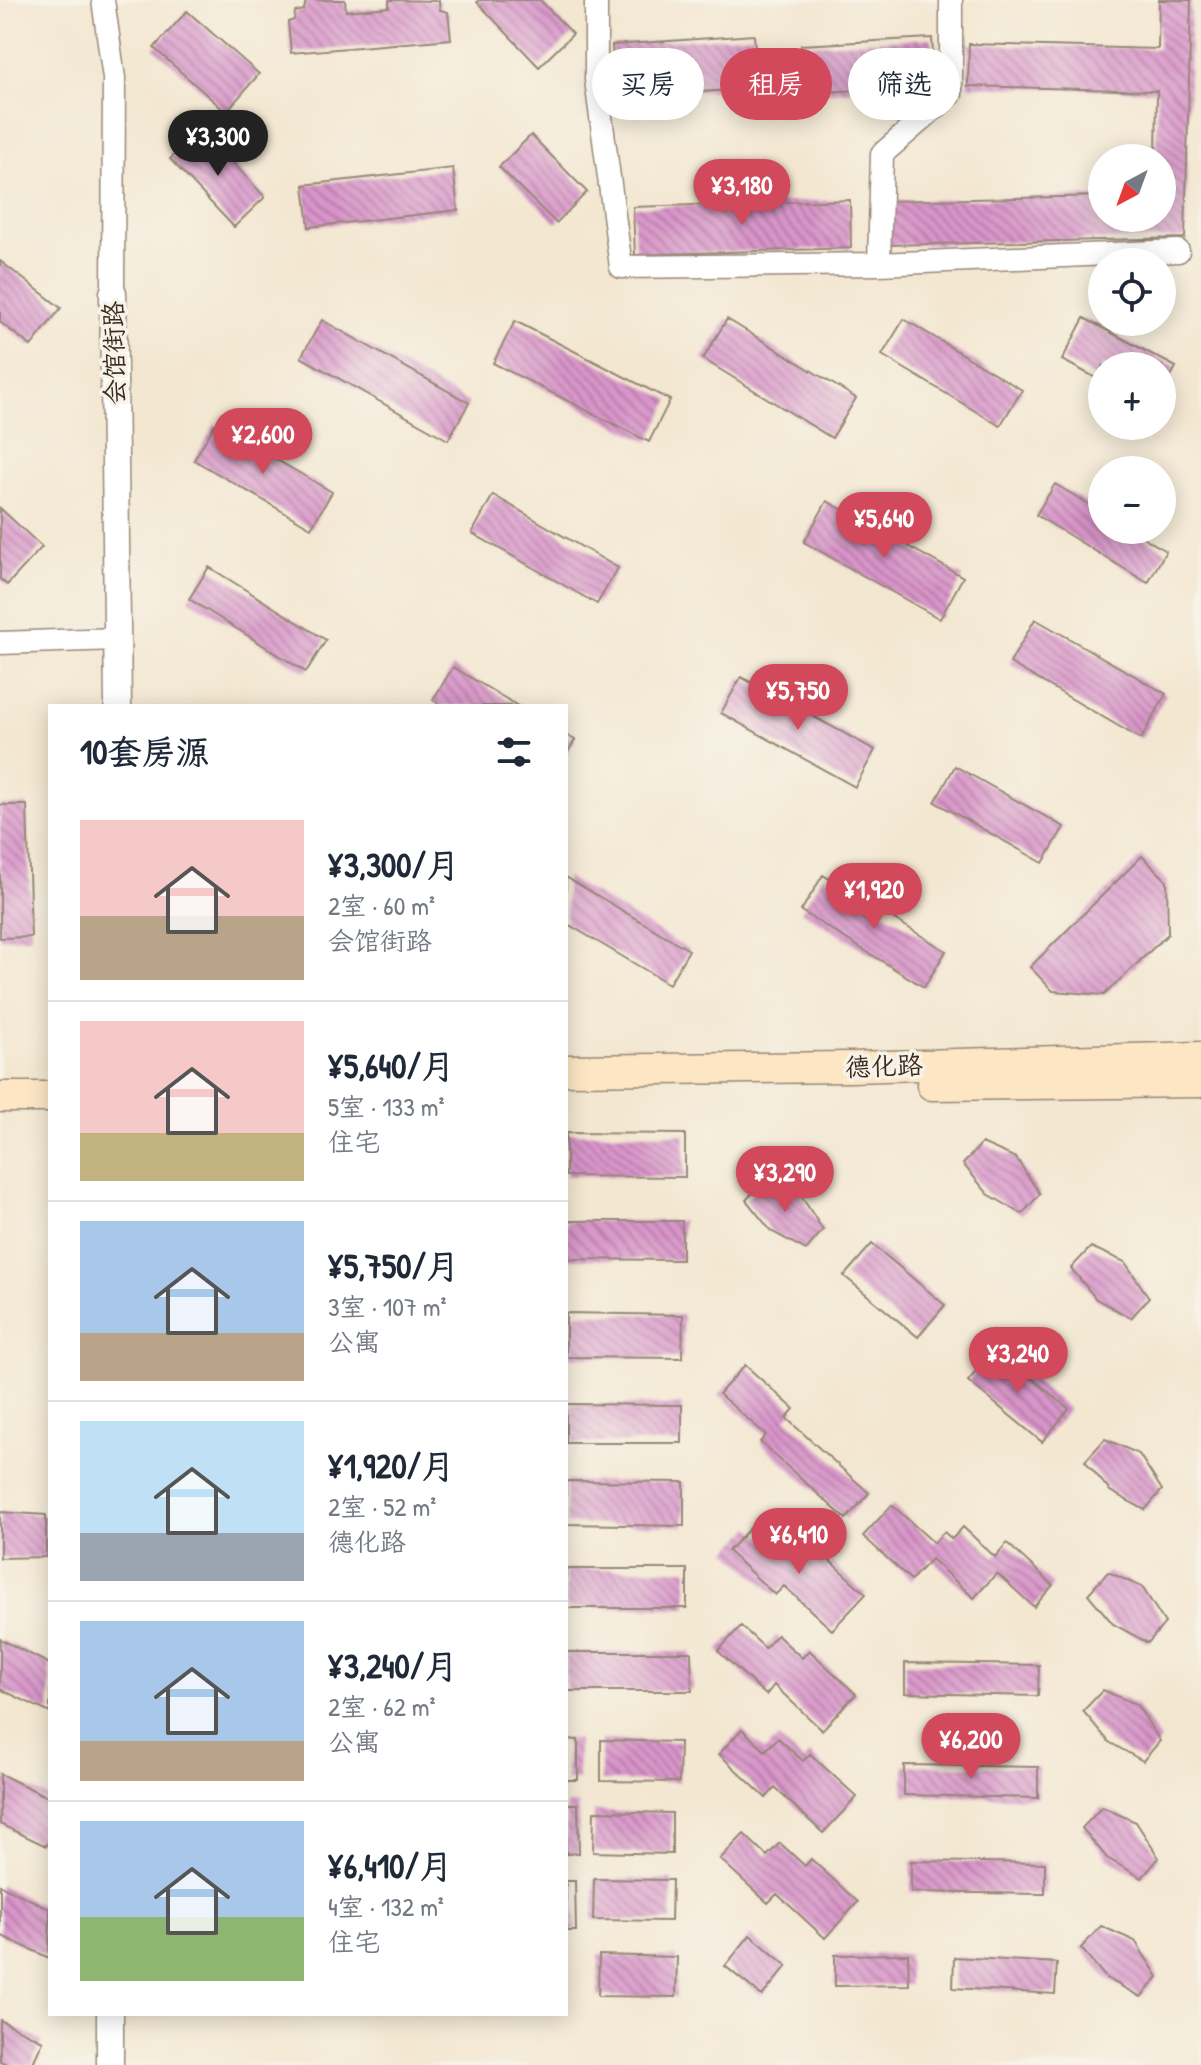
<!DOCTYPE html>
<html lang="zh">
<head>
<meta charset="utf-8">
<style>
  :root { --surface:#fff; --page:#f2f2f3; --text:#1f2937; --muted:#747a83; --line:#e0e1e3; --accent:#d1495b }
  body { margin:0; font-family:"Patrick Hand","LXGW WenKai TC",sans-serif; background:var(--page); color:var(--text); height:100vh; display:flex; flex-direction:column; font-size:30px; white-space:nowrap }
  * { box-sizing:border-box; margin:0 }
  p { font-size:26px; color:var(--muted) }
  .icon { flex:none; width:44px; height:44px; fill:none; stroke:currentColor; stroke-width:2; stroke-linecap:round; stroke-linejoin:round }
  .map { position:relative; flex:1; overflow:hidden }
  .drawer { position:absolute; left:48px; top:704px; width:520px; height:1312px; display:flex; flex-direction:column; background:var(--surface); border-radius:0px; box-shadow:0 4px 20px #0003 }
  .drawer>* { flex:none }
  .banner { position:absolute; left:592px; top:48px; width:488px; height:72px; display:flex; gap:16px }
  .needle { width:52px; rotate:221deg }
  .fabs { position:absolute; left:1088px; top:144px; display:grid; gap:16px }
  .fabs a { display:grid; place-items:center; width:88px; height:88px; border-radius:50%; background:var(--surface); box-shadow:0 4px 20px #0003; font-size:40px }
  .price { position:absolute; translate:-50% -68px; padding:0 18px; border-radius:28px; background:var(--accent); color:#fff; font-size:26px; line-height:52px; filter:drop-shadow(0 2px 4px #0008) }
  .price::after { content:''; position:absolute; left:50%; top:48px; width:24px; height:18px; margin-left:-12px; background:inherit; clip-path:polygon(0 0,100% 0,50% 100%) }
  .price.selected { background:#222; color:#fff }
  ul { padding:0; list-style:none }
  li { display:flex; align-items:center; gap:24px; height:200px; padding:0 32px }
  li+li { border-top:2px solid var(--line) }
  li span { display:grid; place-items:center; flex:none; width:224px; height:160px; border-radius:0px; color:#555 }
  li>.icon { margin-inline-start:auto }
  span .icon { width:96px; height:96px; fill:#fffc; stroke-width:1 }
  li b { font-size:34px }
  h2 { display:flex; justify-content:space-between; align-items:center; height:96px; padding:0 32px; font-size:34px }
  .chip { padding:0 28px; border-radius:36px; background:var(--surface); box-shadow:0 4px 20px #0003; font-size:28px; line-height:72px }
  .chip.selected { background:var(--accent); color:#fff }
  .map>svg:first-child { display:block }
  .building { fill:url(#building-back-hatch) }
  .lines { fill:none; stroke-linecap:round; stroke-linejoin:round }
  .minor-casing { stroke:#978878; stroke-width:25 }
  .tertiary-casing { stroke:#978878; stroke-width:29 }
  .secondary-casing { stroke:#978878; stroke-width:33 }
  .minor { stroke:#fff; stroke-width:22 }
  .tertiary { stroke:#fff; stroke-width:26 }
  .secondary { stroke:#fce6c4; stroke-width:30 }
  .labels { text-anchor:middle; stroke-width:7; stroke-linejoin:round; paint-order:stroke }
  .street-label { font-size:26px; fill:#3b2a1e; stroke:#f7f3e8 }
</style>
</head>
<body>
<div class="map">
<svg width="1201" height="2065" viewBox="0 0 1201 2065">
  <defs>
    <pattern id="building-back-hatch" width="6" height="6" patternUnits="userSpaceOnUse" patternTransform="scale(2)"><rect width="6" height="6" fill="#d894c9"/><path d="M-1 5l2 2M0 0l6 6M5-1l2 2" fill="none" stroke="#b079a3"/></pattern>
  </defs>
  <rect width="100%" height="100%" fill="#f7f3e8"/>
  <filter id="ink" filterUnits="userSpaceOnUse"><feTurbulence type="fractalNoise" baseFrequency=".0125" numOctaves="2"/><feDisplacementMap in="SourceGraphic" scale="16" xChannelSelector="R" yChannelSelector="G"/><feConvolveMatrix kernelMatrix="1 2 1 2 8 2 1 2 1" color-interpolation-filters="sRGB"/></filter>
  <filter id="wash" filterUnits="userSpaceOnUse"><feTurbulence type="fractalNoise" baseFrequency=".006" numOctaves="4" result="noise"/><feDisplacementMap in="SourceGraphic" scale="32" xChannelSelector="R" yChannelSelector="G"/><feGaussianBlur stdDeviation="1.8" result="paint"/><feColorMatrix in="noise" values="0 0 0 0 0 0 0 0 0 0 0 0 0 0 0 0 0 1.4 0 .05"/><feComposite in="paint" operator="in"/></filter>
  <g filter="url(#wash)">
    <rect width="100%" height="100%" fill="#f3e7d1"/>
    <g id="blocks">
      <path class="building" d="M306,0H345L346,11L389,7V0L439,1L440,10L448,12L451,39L291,53L288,22L294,20L295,12L304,10Z
        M479,0H540L573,34L539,67L477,2Z
        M1159,0H1191L1185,238L887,245L885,201L1102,196V218H1162V158H1156L1157,91L968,86L969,44L1158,49Z
        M187,11L259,74L226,112L154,48Z
        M754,35L758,88L616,98L612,45Z
        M932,38L935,86L805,93L801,45Z
        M201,129L265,197L234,227L170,159Z
        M531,135L587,192L556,223L499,167Z
        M453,168L458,210L309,227L304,185Z
        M850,200L851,248L635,255L633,207Z
        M0,261L61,308L31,346L0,322Z
        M1084,318L1176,367L1162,393V366H1102V381L1062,360Z
        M727,319L856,398L832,438L703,359Z
        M904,319L1022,390L1000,426L882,355Z
        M322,320L469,403L448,440L301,357Z
        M515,321L670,400L649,442L493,363Z
        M215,424L332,492L311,528L194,460Z
        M1055,484L1102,512V530H1131L1166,551L1148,583L1036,515Z
        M493,495L618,568L597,604L472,533Z
        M827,501L963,577L940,619L804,542Z
        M0,508L42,547L7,585L0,579Z
        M209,567L326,640L306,672L189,599Z
        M1035,619L1166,694L1141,739L1010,663Z
        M453,667L518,706H442L433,700Z
        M741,677L875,750L855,787L721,713Z
        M566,735L575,740L566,755Z
        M955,766L1064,827L1043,863L935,802Z
        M0,805H27L31,937L0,938Z
        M1142,856L1167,881L1168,934L1104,995L1053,991L1030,967Z
        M823,875L946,951L924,987L801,911Z
        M566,877L689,950L669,984L566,923Z
        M566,1133L685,1134V1177L566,1176Z
        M982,1143L1016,1158L1040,1194L1022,1214L988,1194L963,1164Z
        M766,1179L800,1194L823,1230L806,1250L771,1231L746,1200Z
        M566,1221H682V1260L566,1259Z
        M872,1244L945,1305L918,1337L844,1276Z
        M1091,1247L1125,1262L1149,1298L1131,1318L1096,1299L1071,1268Z
        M566,1313L683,1315L682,1358L566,1357Z
        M995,1348L1069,1409L1042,1442L968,1381Z
        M745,1365L794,1409L786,1418L869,1493L846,1519L760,1442L766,1435L719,1394Z
        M566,1404L682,1405V1443H566Z
        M1105,1439L1139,1454L1162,1490L1145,1510L1110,1491L1085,1461Z
        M566,1481L684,1482V1526L566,1524Z
        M892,1505L934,1543L944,1532L952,1539L963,1527L995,1557L1007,1543L1053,1585L1034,1607L997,1573L974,1598L931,1559L911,1580L863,1536Z
        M0,1512L46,1515V1557L0,1558Z
        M751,1527L775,1548L787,1535L812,1558L819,1551L866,1594L832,1630L784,1586L775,1595L728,1551Z
        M566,1569H687V1608H566Z
        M1108,1572L1142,1587L1165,1623L1148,1643L1113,1624L1088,1594Z
        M741,1626L765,1648L777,1635L802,1658L809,1650L856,1694L822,1730L774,1685L766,1695L718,1651Z
        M0,1639L50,1664V1713L0,1689Z
        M566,1652H691L692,1691H566Z
        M905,1663L1039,1665L1038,1696L905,1693Z
        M1103,1690L1137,1705L1160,1741L1143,1761L1109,1742L1083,1711Z
        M742,1729L765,1751L778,1738L803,1761L810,1754L857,1797L823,1833L775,1788L766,1798L719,1754Z
        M566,1739L578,1740V1780H566Z
        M601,1740L680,1742L679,1782L601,1781Z
        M904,1765L1038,1767V1798L904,1795Z
        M0,1774L50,1798V1839L46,1846L0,1824Z
        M566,1804H578L579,1853L566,1854Z
        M1102,1807L1136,1822L1159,1858L1142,1878L1107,1858L1082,1828Z
        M594,1811L672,1813V1854L593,1852Z
        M744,1834L767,1856L780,1843L805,1866L811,1859L858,1902L825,1938L777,1894L768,1903L720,1859Z
        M911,1861L1045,1863V1894L911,1892Z
        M594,1879L672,1880L671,1921L593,1920Z
        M566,1881H575L576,1931H566Z
        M0,1885L50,1909L49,1958L0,1935Z
        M1101,1926L1135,1941L1158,1977L1141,1997L1106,1978L1081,1948Z
        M750,1935L787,1966L762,1996L725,1966Z
        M908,1954L909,1985L835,1986V1955Z
        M599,1955L677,1957L676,1997L598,1996Z
        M954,1957L1057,1963L1055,1994L953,1988Z
        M0,2020L43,2041L32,2065H8L0,2061Z"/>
    </g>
  </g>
  <g filter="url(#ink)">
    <use href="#blocks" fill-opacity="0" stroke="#978878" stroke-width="2"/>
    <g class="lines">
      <g class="minor-casing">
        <path id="minor" d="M103,0L114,78L113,293
          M596,0V80L621,267L879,264L1178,251
          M879,264L882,154L951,94V0
          M0,643L117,639"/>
      </g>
      <g class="tertiary-casing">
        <path id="tertiary" d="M113,293L118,706
          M110,2065V2014"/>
      </g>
      <g class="secondary-casing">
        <path id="secondary" d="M566,1070L851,1067L1201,1057
          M932,1085L1201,1082
          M0,1097H50"/>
      </g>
      <use href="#minor" class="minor"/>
      <use href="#tertiary" class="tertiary"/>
      <use href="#secondary" class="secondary"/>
    </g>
  </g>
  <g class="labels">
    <g class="street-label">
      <text transform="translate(114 353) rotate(-91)" y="9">会馆街路</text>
      <text transform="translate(884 1066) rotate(-2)" y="9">德化路</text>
    </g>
  </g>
</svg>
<div class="fabs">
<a><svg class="needle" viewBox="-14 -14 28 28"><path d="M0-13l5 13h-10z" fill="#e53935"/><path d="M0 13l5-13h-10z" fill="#747a83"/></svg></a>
<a><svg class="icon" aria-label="locate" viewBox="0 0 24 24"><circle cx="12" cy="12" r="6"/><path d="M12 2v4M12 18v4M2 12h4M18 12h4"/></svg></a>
<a>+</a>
<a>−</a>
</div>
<b class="price selected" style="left:218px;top:178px">¥3,300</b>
<b class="price" style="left:742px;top:227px">¥3,180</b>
<b class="price" style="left:263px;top:476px">¥2,600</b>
<b class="price" style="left:884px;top:560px">¥5,640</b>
<b class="price" style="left:798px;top:732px">¥5,750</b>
<b class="price" style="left:874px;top:931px">¥1,920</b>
<b class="price" style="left:785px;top:1214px">¥3,290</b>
<b class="price" style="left:1018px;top:1395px">¥3,240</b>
<b class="price" style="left:799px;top:1576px">¥6,410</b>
<b class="price" style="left:971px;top:1781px">¥6,200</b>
<div class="banner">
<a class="chip">买房</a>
<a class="chip selected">租房</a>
<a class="chip">筛选</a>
</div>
<section class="drawer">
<h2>10套房源<svg class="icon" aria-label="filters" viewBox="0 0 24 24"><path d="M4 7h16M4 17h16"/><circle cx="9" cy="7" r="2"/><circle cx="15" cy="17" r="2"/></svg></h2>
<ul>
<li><span style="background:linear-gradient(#f6c9c9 60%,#b9a48a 0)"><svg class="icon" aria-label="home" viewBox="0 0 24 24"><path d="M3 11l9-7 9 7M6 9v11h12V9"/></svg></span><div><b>¥3,300/月</b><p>2室 · 60 m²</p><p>会馆街路</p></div></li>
<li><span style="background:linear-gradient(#f6c9c9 70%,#c2b280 0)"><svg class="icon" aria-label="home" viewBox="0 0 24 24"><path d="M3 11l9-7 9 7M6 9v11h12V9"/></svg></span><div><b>¥5,640/月</b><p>5室 · 133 m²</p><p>住宅</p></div></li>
<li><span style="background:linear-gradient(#a9c7e8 70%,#b9a48a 0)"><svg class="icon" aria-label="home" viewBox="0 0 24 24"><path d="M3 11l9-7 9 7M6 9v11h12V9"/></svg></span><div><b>¥5,750/月</b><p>3室 · 107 m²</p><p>公寓</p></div></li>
<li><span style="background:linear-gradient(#bfe0f5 70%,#9aa5b1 0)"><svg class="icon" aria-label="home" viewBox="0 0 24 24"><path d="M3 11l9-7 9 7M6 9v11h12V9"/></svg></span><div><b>¥1,920/月</b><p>2室 · 52 m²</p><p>德化路</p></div></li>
<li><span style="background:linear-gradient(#a9c7e8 75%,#b9a48a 0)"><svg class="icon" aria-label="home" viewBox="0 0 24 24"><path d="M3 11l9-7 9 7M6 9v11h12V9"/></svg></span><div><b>¥3,240/月</b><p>2室 · 62 m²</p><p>公寓</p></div></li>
<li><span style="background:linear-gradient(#a9c7e8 60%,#8fb573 0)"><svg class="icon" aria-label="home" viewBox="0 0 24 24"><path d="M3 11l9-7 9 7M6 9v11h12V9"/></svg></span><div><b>¥6,410/月</b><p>4室 · 132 m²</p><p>住宅</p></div></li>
</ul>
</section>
</div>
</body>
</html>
